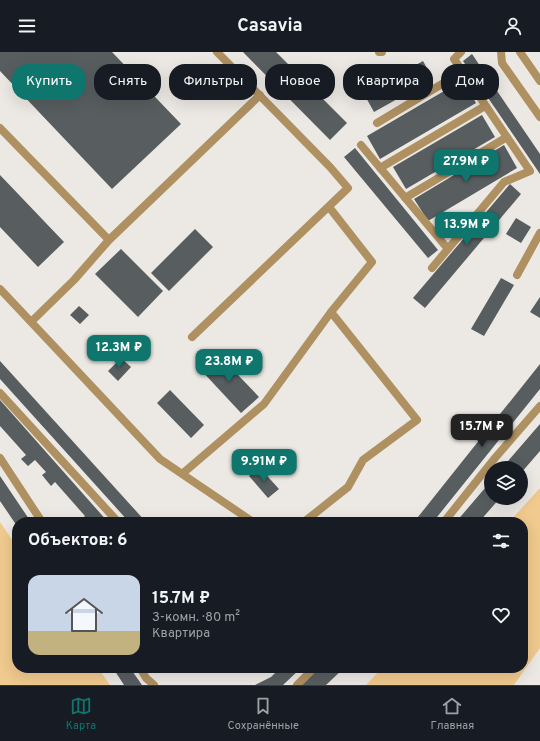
<!DOCTYPE html>
<html lang="ru">
<head>
<meta charset="utf-8">
<style>
  :root { --surface:#171b24; --page:#20242c; --text:#f1f3f6; --muted:#9ea1a6; --line:#363941; --accent:#0f766e }
  body { margin:0; font-family:Overpass,sans-serif; background:var(--page); color:var(--text); height:100vh; display:flex; flex-direction:column; font-size:15px; white-space:nowrap }
  * { box-sizing:border-box; margin:0 }
  p { font-size:13px; color:var(--muted) }
  .icon { flex:none; width:22px; height:22px; fill:none; stroke:currentColor; stroke-width:2; stroke-linecap:round; stroke-linejoin:round }
  .map { position:relative; flex:1; overflow:hidden }
  .sheet { position:absolute; left:12px; top:465px; width:516px; height:156px; display:flex; flex-direction:column; background:var(--surface); border-radius:16px; box-shadow:0 4px 16px #0002 }
  .sheet>* { flex:none }
  .hud { position:absolute; left:12px; top:12px; width:516px; height:36px; display:flex; gap:8px }
  .buttons { position:absolute; left:484px; top:409px; display:grid; gap:8px }
  .buttons a { display:grid; place-items:center; width:44px; height:44px; border-radius:50%; background:var(--surface); box-shadow:0 4px 16px #0002; font-size:20px }
  .price { position:absolute; translate:-50% -34px; padding:0 9px; border-radius:8px; background:var(--accent); color:#fff; font-size:13px; line-height:26px; filter:drop-shadow(0 1px 2px #0008) }
  .price::after { content:''; position:absolute; left:50%; top:24px; width:12px; height:9px; margin-left:-6px; background:inherit; clip-path:polygon(0 0,100% 0,50% 100%) }
  .price.selected { background:#222; color:#fff }
  ul { padding:0; list-style:none }
  li { display:flex; align-items:center; gap:12px; height:100px; padding:0 16px }
  li span { display:grid; place-items:center; flex:none; width:112px; height:80px; border-radius:12px; color:#555 }
  li>.icon { margin-inline-start:auto }
  span .icon { width:48px; height:48px; fill:#fffc; stroke-width:1 }
  li b { font-size:17px }
  h2 { display:flex; justify-content:space-between; align-items:center; height:48px; padding:0 16px; font-size:17px }
  .chip { padding:0 14px; border-radius:16px; background:var(--surface); box-shadow:0 4px 16px #0002; font-size:14px; line-height:36px }
  .chip.selected { background:var(--accent); color:#fff }
  header { display:flex; justify-content:space-between; align-items:center; height:52px; padding:0 16px; background:var(--surface); font-size:18px; font-weight:700 }
  .tab-bar { display:flex; justify-content:space-around; align-items:center; height:56px; border-top:1px solid var(--line); background:var(--surface); font-size:11px; color:var(--muted) }
  .tab-bar a { display:grid; justify-items:center; gap:2px }
  .tab-bar .selected { color:var(--accent) }
  .map>svg:first-child { display:block }
  .green { fill:#f0ca8e }
  .building { fill:#585d60 }
  .lines { fill:none; stroke-linecap:round; stroke-linejoin:round }
  .service { stroke:#ae9061; stroke-width:8 }
</style>
</head>
<body>
<header><svg class="icon" aria-label="menu" viewBox="0 0 24 24"><path d="M4 6h16M4 12h16M4 18h16"/></svg>Casavia<svg class="icon" aria-label="person" viewBox="0 0 24 24"><circle cx="12" cy="8" r="4"/><path d="M4 21q1-7 8-7t8 7"/></svg></header>
<div class="map">
<svg width="540" height="633" viewBox="0 0 540 633">
  <rect width="100%" height="100%" fill="#ece8e3"/>
  <path class="green" d="M540,436V596L514,633H366L382,616H523V470H509Z
    M0,470L17,495V616H98L110,633H0Z"/>
  <path class="building" d="M0,0H112L181,72L112,137L0,19Z
    M243,0H276L347,71L330,88Z
    M472,2L540,102V122L463,9Z
    M423,9L433,27L374,60L364,42Z
    M463,28L476,51L380,107L367,84Z
    M482,63L495,85L406,137L393,115Z
    M504,93L517,116L428,169L414,147Z
    M355,96L438,198L428,206L344,105Z
    M0,123L64,190L38,215L0,175Z
    M510,132L521,142L425,256L413,246Z
    M516,166L531,175L521,191L506,182Z
    M195,177L213,195L169,239L151,221Z
    M121,197L163,239L138,265L95,222Z
    M501,226L514,233L484,284L471,277Z
    M540,245V266L530,260Z
    M79,254L89,263L80,272L70,263Z
    M217,301L259,345L241,361L200,317Z
    M121,306L131,315L118,329L108,319Z
    M0,309L146,470H129L0,327Z
    M540,312V337L433,470H414Z
    M170,338L204,373L191,386L157,351Z
    M0,348L108,470H78L85,464L55,430L51,434L42,423L46,420L35,408L28,414L21,407L26,403L0,374Z
    M540,372V399L521,421V416H502Z
    M259,415L279,437L268,446L249,424Z
    M0,424L31,470H17V474L0,449Z
    M491,429V446H500L479,470H456Z
    M113,616H130L142,633H124Z
    M280,616H301L283,633H255L271,625Z
    M319,616H344L326,633H301Z"/>
  <g class="lines">
    <path class="service" d="M379,0H382
      M501,0L502,11L540,65
      M520,0L540,29
      M377,71L462,20
      M0,76L109,188
      M361,93L448,197
      M380,116L485,54
      M405,146L507,85
      M432,216L504,130L530,119L454,7L461,0
      M517,223L540,181
      M0,237L160,407L253,470
      M31,270L74,228L109,188L260,43
      M192,285L348,136L330,115L217,0
      M0,341L118,470
      M0,406L42,470
      M182,422L264,352L331,260L372,210L329,155
      M304,470L348,435L363,408L417,368L331,260
      M444,470L495,406L540,354
      M140,616L146,626L154,633
      M199,616H213
      M297,633L314,616"/>
  </g>
</svg>
<div class="buttons">
<a><svg class="icon" aria-label="layers" viewBox="0 0 24 24"><path d="M12 4l9 5-9 5-9-5zM3 14l9 5 9-5"/></svg></a>
</div>
<b class="price" style="left:466px;top:131px">27.9M ₽</b>
<b class="price" style="left:467px;top:194px">13.9M ₽</b>
<b class="price" style="left:119px;top:317px">12.3M ₽</b>
<b class="price" style="left:229px;top:331px">23.8M ₽</b>
<b class="price selected" style="left:482px;top:396px">15.7M ₽</b>
<b class="price" style="left:264px;top:431px">9.91M ₽</b>
<div class="hud">
<a class="chip selected">Купить</a>
<a class="chip">Снять</a>
<a class="chip">Фильтры</a>
<a class="chip">Новое</a>
<a class="chip">Квартира</a>
<a class="chip">Дом</a>
</div>
<section class="sheet">
<h2>Объектов: 6<svg class="icon" aria-label="filters" viewBox="0 0 24 24"><path d="M4 7h16M4 17h16"/><circle cx="9" cy="7" r="2"/><circle cx="15" cy="17" r="2"/></svg></h2>
<ul>
<li><span style="background:linear-gradient(#c9d6e8 70%,#c2b280 0)"><svg class="icon" aria-label="home" viewBox="0 0 24 24"><path d="M3 11l9-7 9 7M6 9v11h12V9"/></svg></span><div><b>15.7M ₽</b><p>3-комн. · 80 m²</p><p>Квартира</p></div><svg class="icon" aria-label="heart" viewBox="0 0 24 24"><path d="M12 20l-8-8c-3-5 5-10 8-4 3-6 11-1 8 4z"/></svg></li>
</ul>
</section>
</div>
<nav class="tab-bar">
<a class="selected"><svg class="icon" aria-label="map" viewBox="0 0 24 24"><path d="M3 6l6-2 6 2 6-2v14l-6 2-6-2-6 2zM9 4v14M15 6v14"/></svg>Карта</a>
<a><svg class="icon" aria-label="saved" viewBox="0 0 24 24"><path d="M7 4h10v16l-5-4-5 4z"/></svg>Сохранённые</a>
<a><svg class="icon" aria-label="home" viewBox="0 0 24 24"><path d="M3 11l9-7 9 7M6 9v11h12V9"/></svg>Главная</a>
</nav>
</body>
</html>
